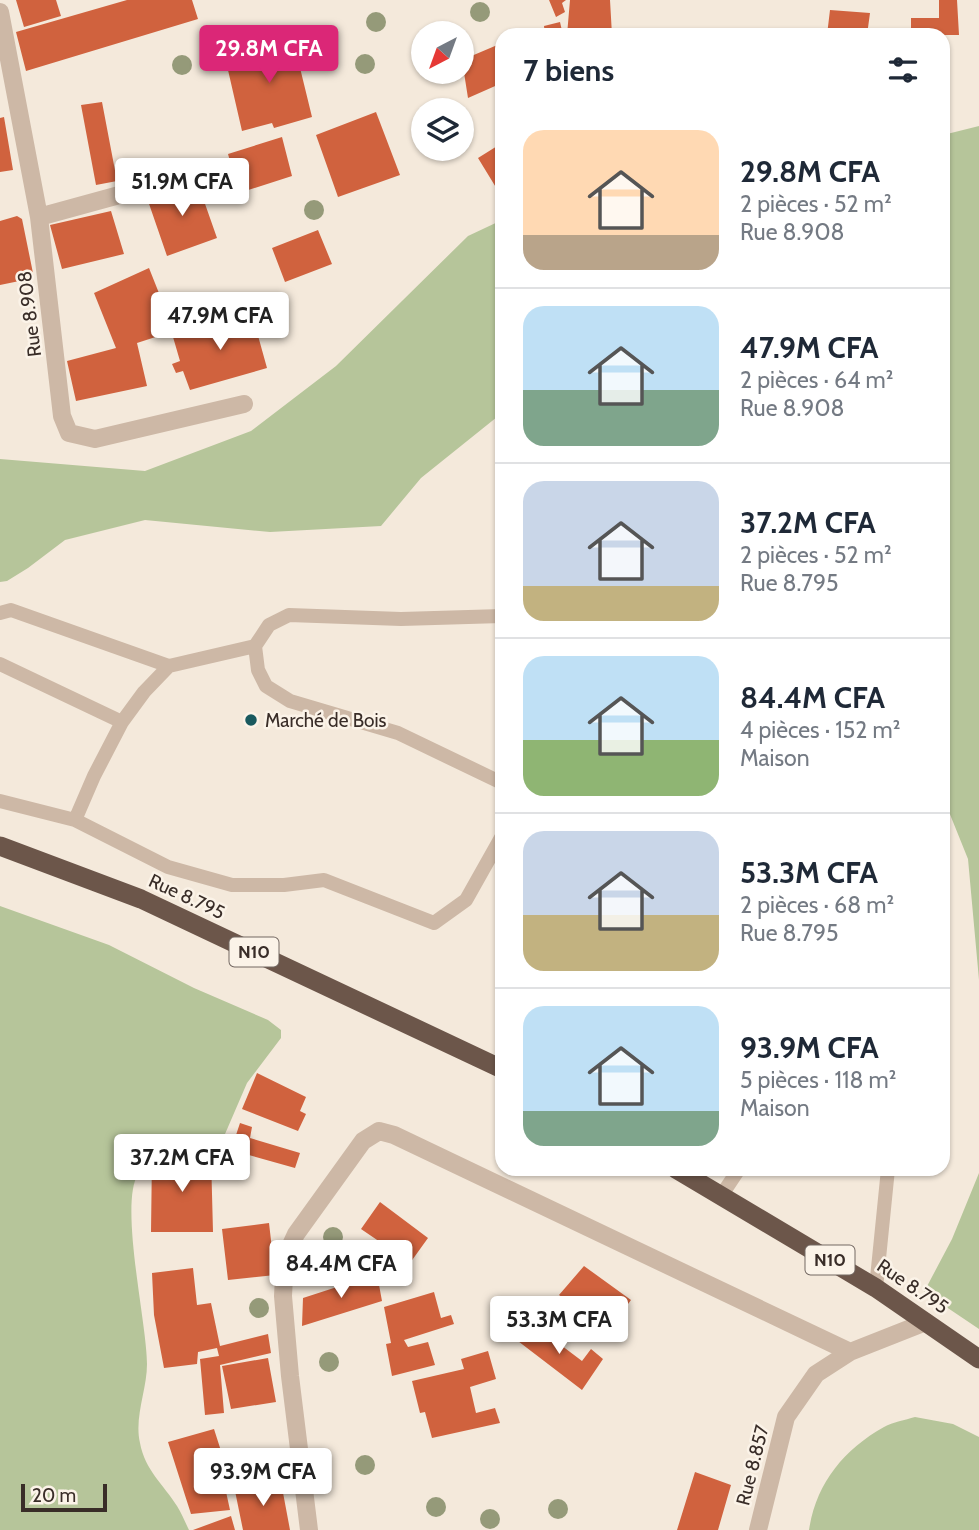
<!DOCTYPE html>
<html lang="fr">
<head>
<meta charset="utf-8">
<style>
  :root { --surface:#fff; --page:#f6f6f7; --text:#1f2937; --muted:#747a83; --line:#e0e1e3; --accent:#db2777 }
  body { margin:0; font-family:Cabin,sans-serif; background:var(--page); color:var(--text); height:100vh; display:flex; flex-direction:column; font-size:26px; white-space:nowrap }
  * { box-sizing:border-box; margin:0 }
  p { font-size:23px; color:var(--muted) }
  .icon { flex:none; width:38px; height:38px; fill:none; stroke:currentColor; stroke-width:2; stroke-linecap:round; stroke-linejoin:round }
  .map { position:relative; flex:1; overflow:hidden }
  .side { position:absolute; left:495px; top:28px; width:455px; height:1148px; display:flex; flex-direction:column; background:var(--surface); border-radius:21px; box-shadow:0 2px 5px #0004 }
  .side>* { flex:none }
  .needle { width:46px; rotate:221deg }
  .controls { position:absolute; left:411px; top:21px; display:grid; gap:14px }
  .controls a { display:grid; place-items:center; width:63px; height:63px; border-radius:50%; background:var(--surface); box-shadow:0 2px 5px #0004; font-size:35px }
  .scale { position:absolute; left:21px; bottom:18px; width:86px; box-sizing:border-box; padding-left:7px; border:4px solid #392d28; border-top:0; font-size:19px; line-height:24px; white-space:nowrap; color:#392d28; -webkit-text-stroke:5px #fbf3e8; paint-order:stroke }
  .price { position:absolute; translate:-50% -60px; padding:0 16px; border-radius:7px; background:#fff; color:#222; font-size:23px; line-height:46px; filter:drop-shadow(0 2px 4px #0008) }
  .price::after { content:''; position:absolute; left:50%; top:42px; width:21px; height:16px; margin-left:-10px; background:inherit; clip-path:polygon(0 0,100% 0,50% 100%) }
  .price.current { background:var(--accent); color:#fff }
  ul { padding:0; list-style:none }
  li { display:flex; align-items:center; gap:21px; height:175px; padding:0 28px }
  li+li { border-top:2px solid var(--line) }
  li span { display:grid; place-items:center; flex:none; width:196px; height:140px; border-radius:21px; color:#555 }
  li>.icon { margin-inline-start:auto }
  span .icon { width:84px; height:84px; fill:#fffc; stroke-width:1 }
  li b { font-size:30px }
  h2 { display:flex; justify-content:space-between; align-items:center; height:84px; padding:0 28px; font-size:30px }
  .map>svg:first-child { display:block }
  .green { fill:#b6c59a }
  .building { fill:#d0623e }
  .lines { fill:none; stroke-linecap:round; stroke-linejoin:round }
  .service { stroke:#cdb8a6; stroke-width:14 }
  .minor { stroke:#cdb8a6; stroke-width:18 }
  .trunk { stroke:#6c564a; stroke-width:19 }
  .tree { fill:#959a79 }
  .poi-dot { fill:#19595e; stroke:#fbf3e8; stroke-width:2.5 }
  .labels { text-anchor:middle; stroke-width:5; stroke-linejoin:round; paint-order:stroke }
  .shield { fill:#fbf3e8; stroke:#736862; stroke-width:2 }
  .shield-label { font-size:18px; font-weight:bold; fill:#392d28 }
  .street-label { font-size:19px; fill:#392d28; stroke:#fbf3e8 }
  .poi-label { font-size:19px; fill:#392d28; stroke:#fbf3e8; text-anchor:start }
</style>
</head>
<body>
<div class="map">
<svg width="979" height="1530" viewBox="0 0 979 1530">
  <rect width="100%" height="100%" fill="#f4e9db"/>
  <path class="green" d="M979,126V980L968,859L943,797V135Z
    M502,220V413L421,478L381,526L270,532L145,520L65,540L28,568L7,581L0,582V459L145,471L251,431L336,366L468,236Z
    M0,906L109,945L194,988L268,1020L281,1030V1038L247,1083L222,1141C214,1144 206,1149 197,1149C170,1151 156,1145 138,1174C119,1205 147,1323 147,1364C147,1390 134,1417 140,1443C145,1470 163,1484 177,1506C182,1514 185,1522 189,1530H0Z
    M979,1173V1329L924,1292L952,1239Z
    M915,1417L953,1424L979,1437V1530H809C816,1484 843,1450 884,1427C893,1422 905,1420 915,1417Z"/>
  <path class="building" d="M16,0H56L61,16L24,27Z
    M127,0H192L198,19L26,71L16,32Z
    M549,0H566L562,3L565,12L556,17Z
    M570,0H610L612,35H567Z
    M939,0H957L959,35H911V18H939Z
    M830,10L870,13L867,35H827Z
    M560,22L563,35H545L544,26Z
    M292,35L312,117L274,128L272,123L242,131L225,57L269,45L268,41Z
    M502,43V83L468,98L462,60Z
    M102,102L117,181L96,185L81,105Z
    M376,112L400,175L338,197L316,135Z
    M4,117L13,170L0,172V118Z
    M282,137L292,176L239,193L228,154Z
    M502,143V192L500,194L478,158Z
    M197,181L217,238L167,256L147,198Z
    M111,211L124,254L62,269L50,225Z
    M17,216L22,219L34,278L0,285V221Z
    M318,230L332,264L285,282L272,248Z
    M149,268L174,331L137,343L147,386L76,401L67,361L116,348L94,293Z
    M252,314L267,368L190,390L183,371L176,373L172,364L180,361L173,337Z
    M257,1073L306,1097L300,1111L306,1114L298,1131L242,1109Z
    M240,1123L252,1127L250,1138L300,1153L295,1168L231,1150Z
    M152,1156H211L213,1232H151Z
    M380,1202L428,1238L410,1263L404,1260L397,1267L377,1253L383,1244L361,1229Z
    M269,1223L275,1275L228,1280L222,1229Z
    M584,1266L631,1300L609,1330L559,1295Z
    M193,1268L197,1305L211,1303L220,1346L268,1334L271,1353L220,1365L224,1413L205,1415L200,1359L219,1356L217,1348L198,1352L197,1364L164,1368L154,1315L152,1273Z
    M377,1274L382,1301L302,1326L303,1298Z
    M434,1292L441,1318L451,1315L454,1324L404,1340L408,1347L428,1342L435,1365L392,1376L386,1344L391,1343L384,1307Z
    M529,1321L582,1361L591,1349L603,1359L582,1390L514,1338Z
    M488,1351L496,1379L470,1387L476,1413L495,1408L500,1423L432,1438L425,1412L420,1413L412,1381L464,1369L461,1359Z
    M268,1358L276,1402L231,1409L222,1366Z
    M214,1429L229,1476L223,1478L230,1510L191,1514L168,1442Z
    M695,1472L731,1485L718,1530H677Z
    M281,1482L290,1530H243L235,1491Z
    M231,1516L235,1530H193Z"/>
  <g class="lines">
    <path class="service" d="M0,613L11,610L169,666
      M502,616L401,619L289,615L269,625L255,646L258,670L266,686L290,701L398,733L502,783
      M0,664L122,722
      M0,801L75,820L168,867L232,885H284L324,880L434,923L466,900L502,836
      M75,820L94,776L122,722L144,692L169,666L255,646
      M721,1196L739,1169
      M876,1288L888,1169"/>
    <path class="minor" d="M0,12L39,217L62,416L69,433L95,439L244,404
      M39,217L214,169
      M309,1530L290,1376L283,1296L285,1258L296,1234L363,1141L379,1131L394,1135L850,1352
      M758,1530L786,1417L816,1374L850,1352L926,1322"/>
    <path class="trunk" d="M0,846L141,899L502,1069
      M676,1169L876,1288L979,1359"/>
  </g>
  <g class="tree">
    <circle cx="480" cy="12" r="10"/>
    <circle cx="376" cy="22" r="10"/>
    <circle cx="365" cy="64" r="10"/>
    <circle cx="182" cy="65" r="10"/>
    <circle cx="314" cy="210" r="10"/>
    <circle cx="333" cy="1237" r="10"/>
    <circle cx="259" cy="1308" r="10"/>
    <circle cx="329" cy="1362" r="10"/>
    <circle cx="365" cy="1465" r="10"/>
    <circle cx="436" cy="1507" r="10"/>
    <circle cx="558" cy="1509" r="10"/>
    <circle cx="490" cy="1519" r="10"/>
  </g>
  <circle class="poi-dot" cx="251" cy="720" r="7"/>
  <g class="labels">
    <g class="shield">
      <rect x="229.5" y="937.5" width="49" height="29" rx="5"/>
      <rect x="805.5" y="1245.5" width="49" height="29" rx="5"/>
    </g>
    <g class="shield-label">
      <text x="254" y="958">N10</text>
      <text x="830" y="1266">N10</text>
    </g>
    <g class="street-label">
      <text transform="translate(29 314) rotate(-97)" y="7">Rue 8.908</text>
      <text transform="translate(187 896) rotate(25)" y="7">Rue 8.795</text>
      <text transform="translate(913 1286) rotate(34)" y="7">Rue 8.795</text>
      <text transform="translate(752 1465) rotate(-76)" y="7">Rue 8.857</text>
    </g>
    <g class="poi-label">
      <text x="265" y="727">Marché de Bois</text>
    </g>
  </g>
</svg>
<div class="controls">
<a><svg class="needle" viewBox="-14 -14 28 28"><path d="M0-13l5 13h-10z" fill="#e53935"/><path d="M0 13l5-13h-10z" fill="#747a83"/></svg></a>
<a><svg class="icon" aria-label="layers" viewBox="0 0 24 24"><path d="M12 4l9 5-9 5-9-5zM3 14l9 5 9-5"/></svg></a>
</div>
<div class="scale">20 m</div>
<b class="price current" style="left:269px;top:85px">29.8M CFA</b>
<b class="price" style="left:182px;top:218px">51.9M CFA</b>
<b class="price" style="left:220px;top:352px">47.9M CFA</b>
<b class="price" style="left:182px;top:1194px">37.2M CFA</b>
<b class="price" style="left:341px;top:1300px">84.4M CFA</b>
<b class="price" style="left:559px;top:1356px">53.3M CFA</b>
<b class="price" style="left:263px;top:1508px">93.9M CFA</b>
<section class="side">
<h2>7 biens<svg class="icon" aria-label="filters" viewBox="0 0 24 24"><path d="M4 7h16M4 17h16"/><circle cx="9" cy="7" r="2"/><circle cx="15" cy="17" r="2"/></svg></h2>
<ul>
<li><span style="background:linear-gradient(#ffd9b3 75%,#b9a48a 0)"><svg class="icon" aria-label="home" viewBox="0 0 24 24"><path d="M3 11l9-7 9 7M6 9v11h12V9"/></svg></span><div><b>29.8M CFA</b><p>2 pièces · 52 m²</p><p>Rue 8.908</p></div></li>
<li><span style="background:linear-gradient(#bfe0f5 60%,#7fa58c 0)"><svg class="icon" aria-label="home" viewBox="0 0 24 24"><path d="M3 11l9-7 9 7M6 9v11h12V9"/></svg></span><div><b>47.9M CFA</b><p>2 pièces · 64 m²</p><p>Rue 8.908</p></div></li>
<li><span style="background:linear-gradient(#c9d6e8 75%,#c2b280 0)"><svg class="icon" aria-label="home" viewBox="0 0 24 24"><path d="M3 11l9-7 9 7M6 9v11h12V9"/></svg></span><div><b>37.2M CFA</b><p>2 pièces · 52 m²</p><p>Rue 8.795</p></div></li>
<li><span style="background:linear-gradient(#bfe0f5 60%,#8fb573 0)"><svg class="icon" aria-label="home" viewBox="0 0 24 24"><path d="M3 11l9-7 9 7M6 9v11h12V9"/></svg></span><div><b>84.4M CFA</b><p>4 pièces · 152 m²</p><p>Maison</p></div></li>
<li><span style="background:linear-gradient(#c9d6e8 60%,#c2b280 0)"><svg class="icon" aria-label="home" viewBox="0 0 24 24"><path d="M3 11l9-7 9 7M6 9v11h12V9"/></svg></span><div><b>53.3M CFA</b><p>2 pièces · 68 m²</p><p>Rue 8.795</p></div></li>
<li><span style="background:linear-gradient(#bfe0f5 75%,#7fa58c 0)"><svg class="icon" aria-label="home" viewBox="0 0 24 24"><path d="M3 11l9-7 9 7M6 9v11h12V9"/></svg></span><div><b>93.9M CFA</b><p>5 pièces · 118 m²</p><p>Maison</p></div></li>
</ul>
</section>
</div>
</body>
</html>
